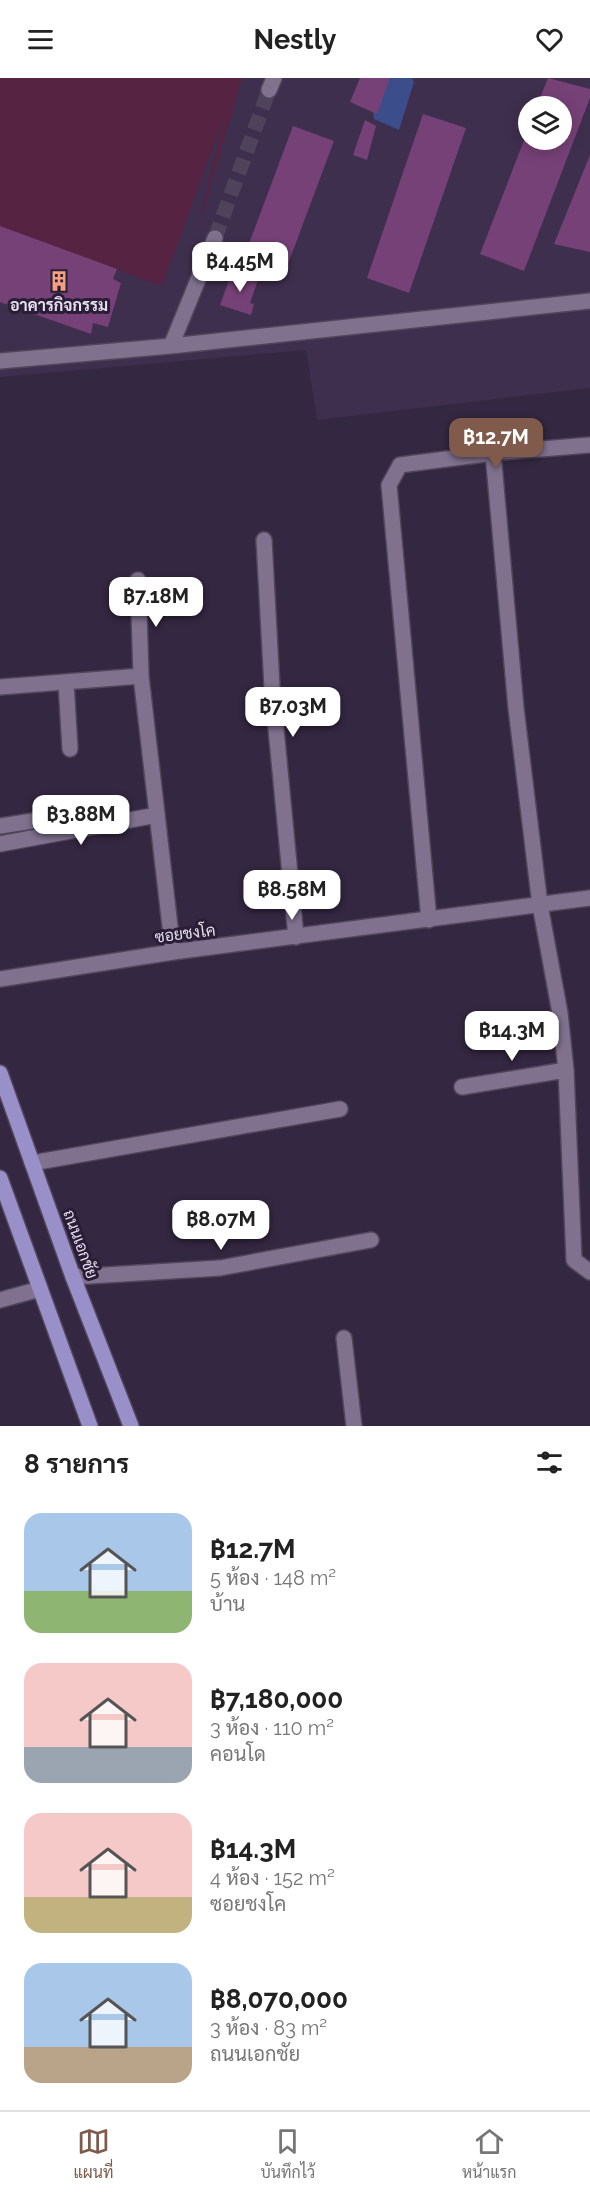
<!DOCTYPE html>
<html lang="th">
<head>
<meta charset="utf-8">
<style>
  :root { --surface:#fff; --page:#f2f2f2; --text:#222; --muted:#767676; --line:#e0e0e0; --accent:#805b4c }
  body { margin:0; font-family:Raleway,Sarabun,sans-serif; background:var(--page); color:var(--text); height:100vh; display:flex; flex-direction:column; font-size:22px; white-space:nowrap }
  * { box-sizing:border-box; margin:0 }
  p { font-size:20px; color:var(--muted) }
  .icon { flex:none; width:33px; height:33px; fill:none; stroke:currentColor; stroke-width:2; stroke-linecap:round; stroke-linejoin:round }
  .map { position:relative; height:1348px; overflow:hidden }
  .drawer { display:flex; flex-direction:column; background:var(--surface); flex:1 }
  .drawer>* { flex:none }
  .tools { position:absolute; left:518px; top:18px; display:grid; gap:12px }
  .tools a { display:grid; place-items:center; width:54px; height:54px; border-radius:50%; background:var(--surface); box-shadow:0 3px 15px #0003; font-size:30px }
  .price { position:absolute; translate:-50% -51px; padding:0 14px; border-radius:12px; background:#fff; color:#222; font-size:20px; line-height:39px; filter:drop-shadow(0 2px 3px #0008) }
  .price::after { content:''; position:absolute; left:50%; top:36px; width:18px; height:14px; margin-left:-9px; background:inherit; clip-path:polygon(0 0,100% 0,50% 100%) }
  .price.on { background:var(--accent); color:#fff }
  ul { padding:0; list-style:none }
  li { display:flex; align-items:center; gap:18px; height:150px; padding:0 24px }
  li span { display:grid; place-items:center; flex:none; width:168px; height:120px; border-radius:18px; color:#555 }
  li>.icon { margin-inline-start:auto }
  span .icon { width:72px; height:72px; fill:#fffc; stroke-width:1 }
  li b { font-size:26px }
  h2 { display:flex; justify-content:space-between; align-items:center; height:72px; padding:0 24px; font-size:26px }
  header { display:flex; justify-content:space-between; align-items:center; height:78px; padding:0 24px; background:var(--surface); font-size:27px; font-weight:700 }
  .tabs { display:flex; justify-content:space-around; align-items:center; height:84px; border-top:2px solid var(--line); background:var(--surface); font-size:16px; color:var(--muted) }
  .tabs a { display:grid; justify-items:center; gap:3px }
  .tabs .on { color:var(--accent) }
  .map>svg:first-child { display:block }
  .built { fill:#3f2f4e; fill-rule:evenodd }
  .green { fill:#572342 }
  .water { fill:#3b4e8b }
  .building { fill:#764177 }
  .lines { fill:none; stroke-linecap:round; stroke-linejoin:round }
  .minor-tunnel { stroke:#4f435b; stroke-width:15; stroke-dasharray:15 8; stroke-linecap:butt }
  .minor-casing { stroke:#51455b; stroke-width:18 }
  .major-casing { stroke:#51455b; stroke-width:18 }
  .minor { stroke:#80718f; stroke-width:15 }
  .major { stroke:#9a90c9; stroke-width:15 }
  .labels { text-anchor:middle; stroke-width:6; stroke-linejoin:round; paint-order:stroke }
  .poi-label { font-size:16px; font-weight:bold; fill:#e7dff0; stroke:#2a1d36 }
  .street-label { font-size:16px; fill:#e7dff0; stroke:#2a1d36 }
</style>
</head>
<body>
<header><svg class="icon" aria-label="menu" viewBox="0 0 24 24"><path d="M4 6h16M4 12h16M4 18h16"/></svg>Nestly<svg class="icon" aria-label="heart" viewBox="0 0 24 24"><path d="M12 20l-8-8c-3-5 5-10 8-4 3-6 11-1 8 4z"/></svg></header>
<div class="map">
<svg width="590" height="1348" viewBox="0 0 590 1348">
  <rect width="100%" height="100%" fill="#342741"/>
  <path class="built" d="M0,0H590V310L317,342L306,272L0,299ZM528,28H561V62H528Z"/>
  <path class="green" d="M0,0H242L197,154L224,39L162,208L0,148Z"/>
  <path class="water" d="M389,0H412L414,4L399,52L374,41L373,33Z"/>
  <path class="building" d="M360,0H390L377,36L350,24Z
    M548,0L590,11V20L524,193L480,176L528,52V62H561V28H537Z
    M423,36L466,50L409,215L367,200Z
    M365,42L376,48L367,82L353,77Z
    M293,48L334,63L285,194L244,179Z
    M590,77V174L554,166Z
    M0,148L117,191L113,201L121,205L108,249L93,245L91,256L0,224Z
    M232,194L258,202L250,225L254,226L251,237L220,227Z"/>
  <g class="lines">
    <path class="minor-tunnel" d="M215,160L269,12"/>
    <g class="minor-casing">
      <path id="minor" d="M269,12L274,0
        M215,160L171,268L590,223
        M0,283L171,268
        M493,375L516,630L540,827L560,935L566,992L574,1182L590,1194
        M264,462L272,609L296,859
        M138,502L141,598L173,874
        M66,604L70,671
        M0,609L141,598
        M0,748L51,740
        M0,766L157,737
        M429,842L389,407L400,387L493,375L590,367
        M0,901L173,874L590,820
        M462,1009L566,992
        M32,1085L340,1031
        M73,1199L220,1190L371,1162
        M0,1222L40,1211
        M344,1260L354,1348"/>
    </g>
    <g class="major-casing">
      <path id="major" d="M0,995L73,1199L131,1348
        M0,1100L90,1348"/>
    </g>
    <use href="#minor" class="minor"/>
    <use href="#major" class="major"/>
  </g>
  <defs>
    <g id="building-bare" transform="scale(1.62)"><path d="M-4-6H4V6H1V3H-1V6H-4ZM-2.5-4.3h1.7v1.8h-1.7ZM.8-4.3h1.7v1.8H.8ZM-2.5-1h1.7V.8h-1.7ZM.8-1h1.7V.8H.8Z" fill="#f2a07f" stroke="#2a1d36" stroke-width="2.5" paint-order="stroke"/></g>
  </defs>
  <g fill-rule="evenodd">
    <use href="#building-bare" x="59" y="203"/>
  </g>
  <g class="labels">
    <g class="poi-label">
      <text x="59" y="233">อาคารกิจกรรม</text>
    </g>
    <g class="street-label">
      <text transform="translate(185 855) rotate(-7)" y="6">ซอยชงโค</text>
      <text transform="translate(81 1166) rotate(70)" y="6">ถนนเอกชัย</text>
    </g>
  </g>
</svg>
<div class="tools">
<a><svg class="icon" aria-label="layers" viewBox="0 0 24 24"><path d="M12 4l9 5-9 5-9-5zM3 14l9 5 9-5"/></svg></a>
</div>
<b class="price" style="left:240px;top:215px">฿4.45M</b>
<b class="price on" style="left:496px;top:391px">฿12.7M</b>
<b class="price" style="left:156px;top:550px">฿7.18M</b>
<b class="price" style="left:293px;top:660px">฿7.03M</b>
<b class="price" style="left:81px;top:768px">฿3.88M</b>
<b class="price" style="left:292px;top:843px">฿8.58M</b>
<b class="price" style="left:512px;top:984px">฿14.3M</b>
<b class="price" style="left:221px;top:1173px">฿8.07M</b>
</div>
<section class="drawer">
<h2>8 รายการ<svg class="icon" aria-label="filters" viewBox="0 0 24 24"><path d="M4 7h16M4 17h16"/><circle cx="9" cy="7" r="2"/><circle cx="15" cy="17" r="2"/></svg></h2>
<ul>
<li><span style="background:linear-gradient(#a9c7e8 65%,#8fb573 0)"><svg class="icon" aria-label="home" viewBox="0 0 24 24"><path d="M3 11l9-7 9 7M6 9v11h12V9"/></svg></span><div><b>฿12.7M</b><p>5 ห้อง · 148 m²</p><p>บ้าน</p></div></li>
<li><span style="background:linear-gradient(#f6c9c9 70%,#9aa5b1 0)"><svg class="icon" aria-label="home" viewBox="0 0 24 24"><path d="M3 11l9-7 9 7M6 9v11h12V9"/></svg></span><div><b>฿7,180,000</b><p>3 ห้อง · 110 m²</p><p>คอนโด</p></div></li>
<li><span style="background:linear-gradient(#f6c9c9 70%,#c2b280 0)"><svg class="icon" aria-label="home" viewBox="0 0 24 24"><path d="M3 11l9-7 9 7M6 9v11h12V9"/></svg></span><div><b>฿14.3M</b><p>4 ห้อง · 152 m²</p><p>ซอยชงโค</p></div></li>
<li><span style="background:linear-gradient(#a9c7e8 70%,#b9a48a 0)"><svg class="icon" aria-label="home" viewBox="0 0 24 24"><path d="M3 11l9-7 9 7M6 9v11h12V9"/></svg></span><div><b>฿8,070,000</b><p>3 ห้อง · 83 m²</p><p>ถนนเอกชัย</p></div></li>
</ul>
</section>
<nav class="tabs">
<a class="on"><svg class="icon" aria-label="map" viewBox="0 0 24 24"><path d="M3 6l6-2 6 2 6-2v14l-6 2-6-2-6 2zM9 4v14M15 6v14"/></svg>แผนที่</a>
<a><svg class="icon" aria-label="saved" viewBox="0 0 24 24"><path d="M7 4h10v16l-5-4-5 4z"/></svg>บันทึกไว้</a>
<a><svg class="icon" aria-label="home" viewBox="0 0 24 24"><path d="M3 11l9-7 9 7M6 9v11h12V9"/></svg>หน้าแรก</a>
</nav>
</body>
</html>
